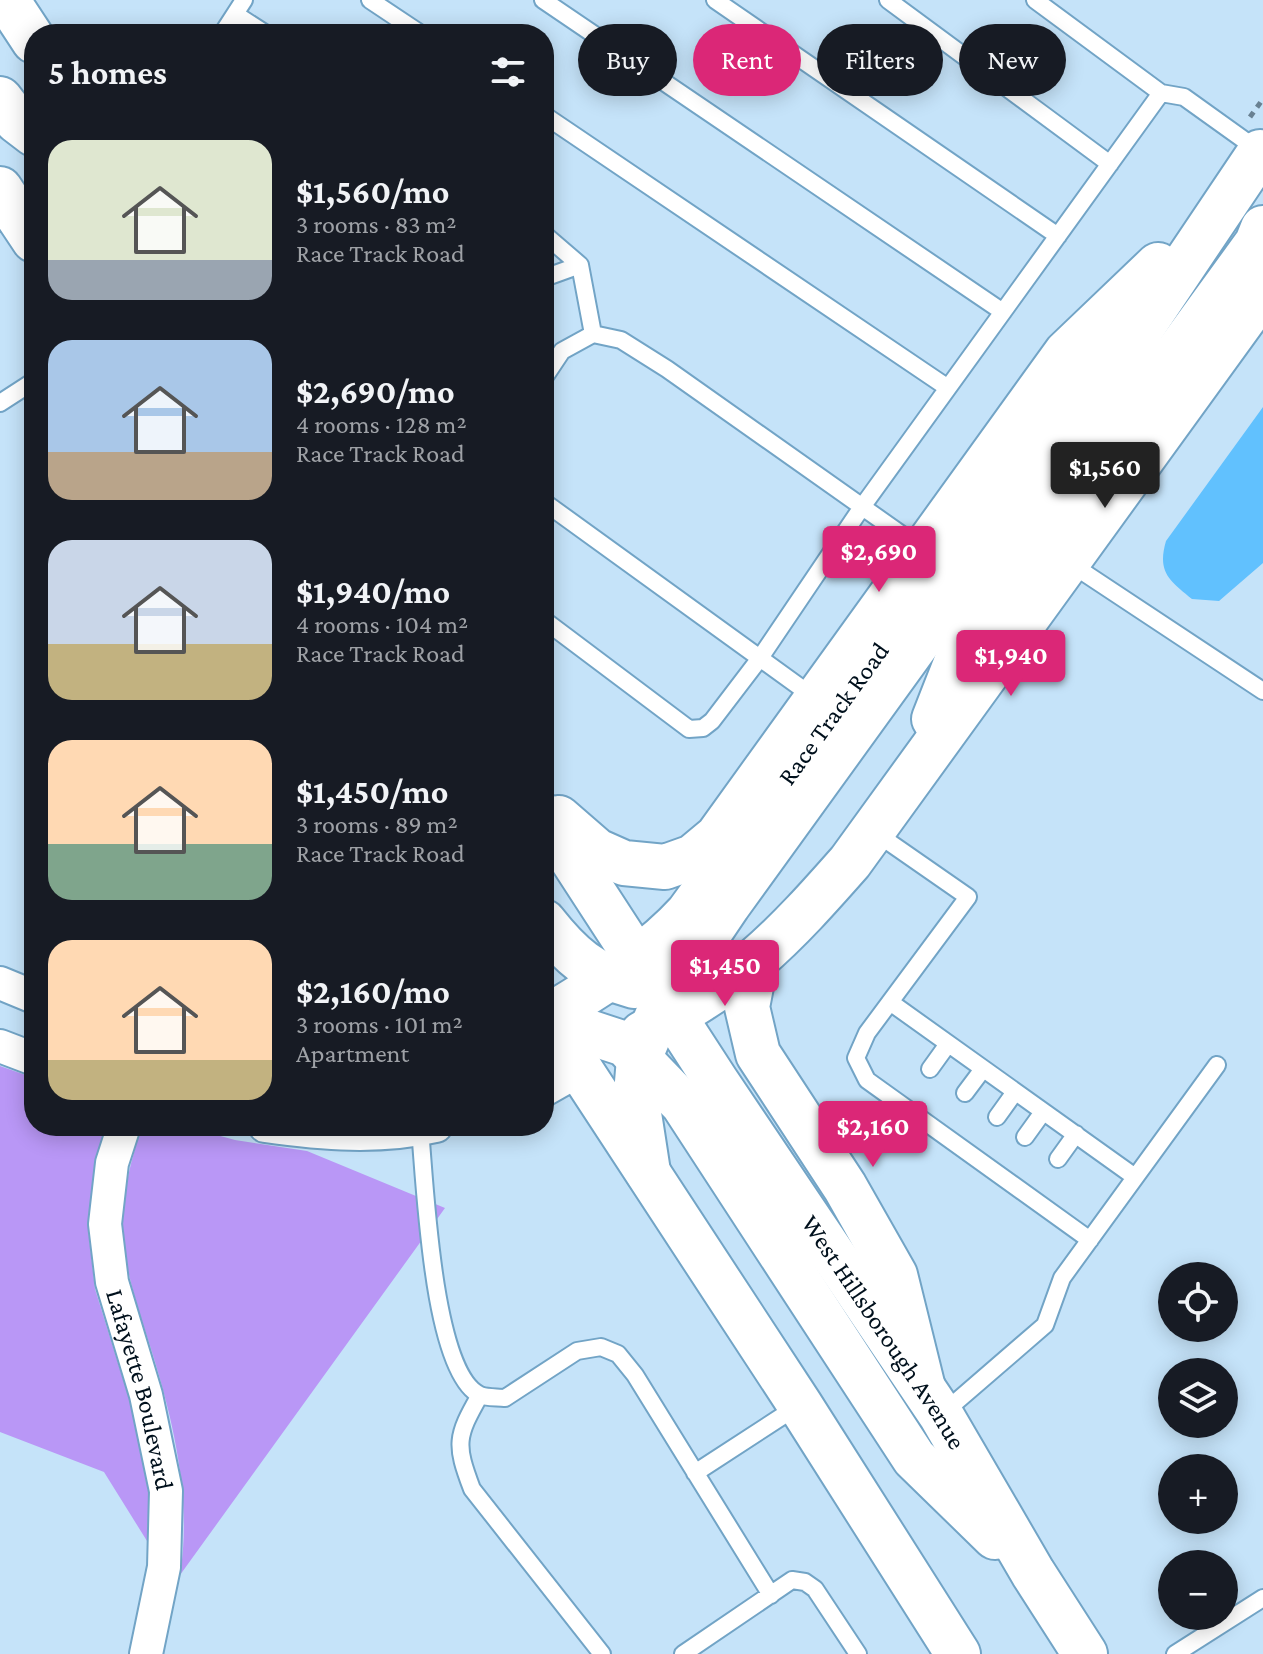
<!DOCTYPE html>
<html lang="en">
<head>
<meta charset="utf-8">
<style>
  :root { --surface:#171b24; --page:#20242c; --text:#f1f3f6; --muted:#9ea1a6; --accent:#db2777 }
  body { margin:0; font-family:"Crimson Pro",serif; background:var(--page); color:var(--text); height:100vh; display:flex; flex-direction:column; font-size:30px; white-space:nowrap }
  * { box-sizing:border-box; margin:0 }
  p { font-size:26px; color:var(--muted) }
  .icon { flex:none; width:44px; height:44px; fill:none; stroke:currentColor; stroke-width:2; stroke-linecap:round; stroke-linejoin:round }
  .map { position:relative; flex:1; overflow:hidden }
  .panel { position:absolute; left:24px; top:24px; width:530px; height:1112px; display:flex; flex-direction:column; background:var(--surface); border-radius:32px; box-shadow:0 4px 20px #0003 }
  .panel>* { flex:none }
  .banner { position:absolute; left:578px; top:24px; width:564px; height:72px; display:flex; gap:16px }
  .fabs { position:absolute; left:1158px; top:1262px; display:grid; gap:16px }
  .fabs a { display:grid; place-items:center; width:80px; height:80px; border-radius:50%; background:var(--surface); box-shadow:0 4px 20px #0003; font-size:40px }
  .price { position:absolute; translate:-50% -68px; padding:0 18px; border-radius:8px; background:var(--accent); color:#fff; font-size:26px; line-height:52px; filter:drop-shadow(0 2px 4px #0008) }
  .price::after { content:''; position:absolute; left:50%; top:48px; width:24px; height:18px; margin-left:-12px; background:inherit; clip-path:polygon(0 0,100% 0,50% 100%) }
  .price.on { background:#222; color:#fff }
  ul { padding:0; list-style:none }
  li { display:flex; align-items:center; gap:24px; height:200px; padding:0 24px }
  li span { display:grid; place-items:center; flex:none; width:224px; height:160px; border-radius:24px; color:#555 }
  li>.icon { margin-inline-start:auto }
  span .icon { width:96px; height:96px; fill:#fffc; stroke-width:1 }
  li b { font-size:34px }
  h2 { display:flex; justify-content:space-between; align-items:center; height:96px; padding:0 24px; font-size:34px }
  .pill { padding:0 28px; border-radius:36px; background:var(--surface); box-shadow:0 4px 20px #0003; font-size:28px; line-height:72px }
  .pill.on { background:var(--accent); color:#fff }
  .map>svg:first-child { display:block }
  .green { fill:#b997f6 }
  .water { fill:#61c1fe }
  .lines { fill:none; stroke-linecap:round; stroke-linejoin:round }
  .lane-casing { stroke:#72a4c6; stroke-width:20 }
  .street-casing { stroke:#72a4c6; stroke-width:36 }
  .secondary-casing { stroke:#72a4c6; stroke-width:48 }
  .primary-casing { stroke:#72a4c6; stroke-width:48 }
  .path { stroke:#698192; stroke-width:5; stroke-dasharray:6 6; stroke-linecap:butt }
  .lane { stroke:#fff; stroke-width:16 }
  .street { stroke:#fff; stroke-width:32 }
  .secondary { stroke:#fff; stroke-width:44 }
  .primary { stroke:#fff; stroke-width:44 }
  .labels { text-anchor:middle; stroke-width:6; stroke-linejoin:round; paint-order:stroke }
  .street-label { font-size:26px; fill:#00101c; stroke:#fff }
</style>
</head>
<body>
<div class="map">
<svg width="1263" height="1654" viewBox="0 0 1263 1654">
  <rect width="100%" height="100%" fill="#c5e3f9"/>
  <path class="green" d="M0,1066L34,1078V1126H106L95,1163L88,1229L95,1289L130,1402L149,1495L147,1541L104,1472L0,1432Z
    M142,1126H184L235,1140L307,1151L445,1208L180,1575C192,1501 174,1423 152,1352C139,1310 122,1266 123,1222C123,1189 132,1157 142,1126Z"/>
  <path class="water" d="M1263,407V563L1219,601L1192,599C1169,580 1157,572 1166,541Z"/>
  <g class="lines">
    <g class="lane-casing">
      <path id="lane" d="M370,0L421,34
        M543,0L1003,312
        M715,0L1058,236
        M888,0L1110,164
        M1035,0L1161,93L1184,97L1258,150
        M235,14L266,34
        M222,34L244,0
        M544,115L948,388
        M544,234L580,265L593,334
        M544,278L580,265
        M544,378L562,351L593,334L621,340L667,369L922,549
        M0,403L34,381
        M544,502L815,698
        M1068,562L1263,691
        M544,620L689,729L703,728L712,721L760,658L862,507L1161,93
        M873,831L968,897L867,1033L856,1058L867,1080L1090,1240
        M890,1002L1135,1177
        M930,1069L948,1044
        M965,1093L983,1069
        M997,1117L1015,1092
        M420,1130C425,1180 432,1373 480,1395C486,1398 498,1397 505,1398L577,1351L601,1347L618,1354L635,1375L771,1595
        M1025,1137L1043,1112
        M1058,1159L1076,1134
        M480,1395C456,1437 455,1444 472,1489L602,1654
        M942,1414L1045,1325L1062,1278L1217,1065
        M695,1473L798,1406
        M683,1654L792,1580L805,1582L815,1589L858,1654
        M1175,1654L1263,1598"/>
    </g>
    <g class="street-casing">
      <g id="street">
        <path d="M0,983L34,997"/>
        <path d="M0,1046L34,1059"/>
        <path d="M544,1090L581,1069"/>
        <path id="s1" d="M124,1126L112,1163L105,1224L112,1282L146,1395L166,1491L164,1567L146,1654"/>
        <path d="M265,1126C322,1134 379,1139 436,1126"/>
      </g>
    </g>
    <g class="secondary-casing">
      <g id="secondary">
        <path d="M934,719L961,650L1257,243L1263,228"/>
        <path d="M544,922C570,955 592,975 634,986"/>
        <path d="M756,960L747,1007L758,1054L845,1187L895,1275L922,1384"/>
        <path id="s2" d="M546,1018C597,986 648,957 688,913L1126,311"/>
        <path d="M642,1034C681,1012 721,989 755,960C790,930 820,896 850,862L1263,292"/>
      </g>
    </g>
    <g class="primary-casing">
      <g id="primary">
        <path d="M7,0L34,41"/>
        <path d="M0,99L17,121L34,134"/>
        <path d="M0,189L34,240"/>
        <path id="s3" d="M544,816L716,1081L941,1415L1033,1573L1085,1654"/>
        <path d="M559,818L597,851L624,863L665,867L693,857L717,837L1066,353L1158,265"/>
        <path d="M544,1014L800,1405L958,1654"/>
        <path d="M546,1018L625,1044L683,1104L914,1458L995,1537"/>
        <path d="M648,1172L636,1094L639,1059L664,1000L728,905L1094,399L1260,152"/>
      </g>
    </g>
    <path class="path" d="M1250,117L1263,99"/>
    <use href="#lane" class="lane"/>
    <use href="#street" class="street"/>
    <use href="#secondary" class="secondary"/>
    <use href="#primary" class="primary"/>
  </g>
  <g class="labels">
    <g class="street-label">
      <text dy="9" stroke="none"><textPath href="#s2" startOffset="424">Race Track Road</textPath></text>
      <text dy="9" stroke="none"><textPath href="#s3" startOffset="618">West Hillsborough Avenue</textPath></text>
      <text dy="9" stroke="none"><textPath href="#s1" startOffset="270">Lafayette Boulevard</textPath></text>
    </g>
  </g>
</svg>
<div class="fabs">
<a><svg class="icon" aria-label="locate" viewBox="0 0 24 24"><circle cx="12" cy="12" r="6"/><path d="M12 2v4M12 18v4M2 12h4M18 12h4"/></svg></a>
<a><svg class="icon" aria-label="layers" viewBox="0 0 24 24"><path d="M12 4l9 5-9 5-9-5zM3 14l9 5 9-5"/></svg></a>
<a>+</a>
<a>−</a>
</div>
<b class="price on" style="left:1105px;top:510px">$1,560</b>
<b class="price" style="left:879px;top:594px">$2,690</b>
<b class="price" style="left:1011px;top:698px">$1,940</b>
<b class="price" style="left:725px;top:1008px">$1,450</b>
<b class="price" style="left:873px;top:1169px">$2,160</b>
<div class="banner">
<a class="pill">Buy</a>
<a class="pill on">Rent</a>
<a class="pill">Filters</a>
<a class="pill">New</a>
</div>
<section class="panel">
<h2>5 homes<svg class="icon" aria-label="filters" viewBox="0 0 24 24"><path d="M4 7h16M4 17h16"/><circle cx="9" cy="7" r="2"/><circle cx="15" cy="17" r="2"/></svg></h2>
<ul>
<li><span style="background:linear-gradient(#dfe7d0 75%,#9aa5b1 0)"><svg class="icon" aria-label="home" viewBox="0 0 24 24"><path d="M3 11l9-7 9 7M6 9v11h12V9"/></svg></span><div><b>$1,560/mo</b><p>3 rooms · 83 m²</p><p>Race Track Road</p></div></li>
<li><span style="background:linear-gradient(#a9c7e8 70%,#b9a48a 0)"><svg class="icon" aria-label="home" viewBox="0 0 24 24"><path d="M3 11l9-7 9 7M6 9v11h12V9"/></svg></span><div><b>$2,690/mo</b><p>4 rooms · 128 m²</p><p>Race Track Road</p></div></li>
<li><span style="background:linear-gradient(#c9d6e8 65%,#c2b280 0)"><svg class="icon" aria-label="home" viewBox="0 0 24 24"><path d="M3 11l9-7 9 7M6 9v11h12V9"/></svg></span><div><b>$1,940/mo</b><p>4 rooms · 104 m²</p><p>Race Track Road</p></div></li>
<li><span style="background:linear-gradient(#ffd9b3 65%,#7fa58c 0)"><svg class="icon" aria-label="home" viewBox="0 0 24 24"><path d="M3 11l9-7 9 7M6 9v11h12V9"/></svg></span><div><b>$1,450/mo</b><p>3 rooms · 89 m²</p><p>Race Track Road</p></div></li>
<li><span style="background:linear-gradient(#ffd9b3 75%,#c2b280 0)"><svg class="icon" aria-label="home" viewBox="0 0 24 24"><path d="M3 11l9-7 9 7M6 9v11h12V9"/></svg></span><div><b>$2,160/mo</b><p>3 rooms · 101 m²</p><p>Apartment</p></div></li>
</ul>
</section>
</div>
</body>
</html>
